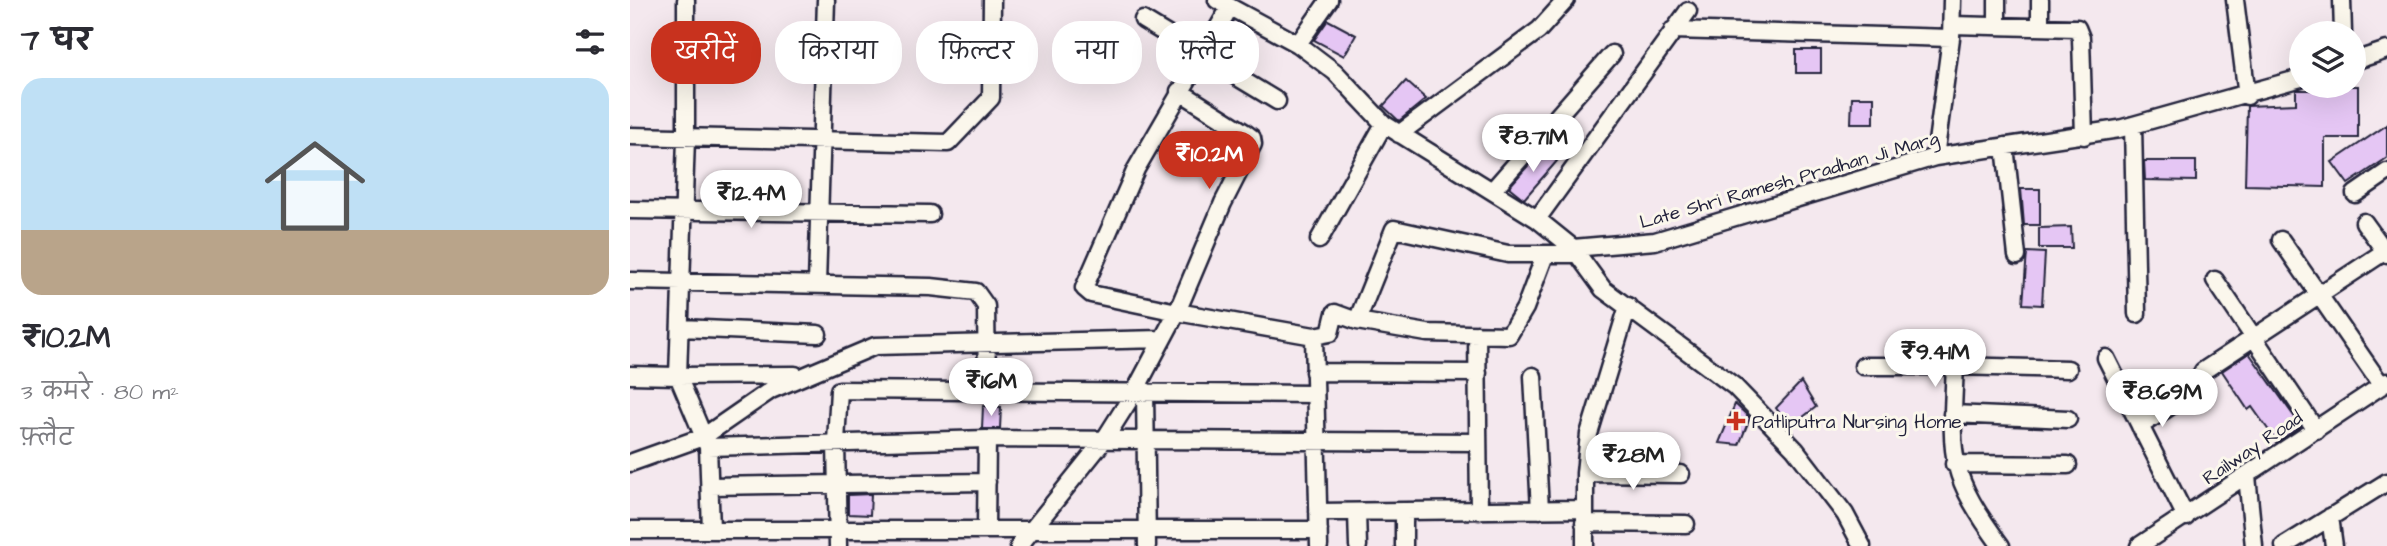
<!DOCTYPE html>
<html lang="hi">
<head>
<meta charset="utf-8">
<style>
  :root { --surface:#fff; --page:#f2f2f3; --text:#2b2b33; --muted:#7c7c81; --accent:#c8321e }
  body { margin:0; font-family:"Architects Daughter","Playpen Sans Deva",sans-serif; background:var(--page); color:var(--text); height:100vh; display:flex; flex-direction:column; font-size:26px; white-space:nowrap }
  * { box-sizing:border-box; margin:0 }
  p { font-size:23px; color:var(--muted) }
  .icon { flex:none; width:38px; height:38px; fill:none; stroke:currentColor; stroke-width:2; stroke-linecap:round; stroke-linejoin:round }
  .map { position:relative; flex:1; overflow:hidden }
  .drawer { display:flex; flex-direction:column; background:var(--surface); width:630px }
  .drawer>* { flex:none }
  .guide { position:absolute; left:21px; top:21px; width:665px; height:63px; display:flex; gap:14px }
  .buttons { position:absolute; left:1659px; top:21px; display:grid; gap:14px }
  .buttons a { display:grid; place-items:center; width:77px; height:77px; border-radius:50%; background:var(--surface); box-shadow:0 7px 28px #0002; font-size:35px }
  .price { position:absolute; translate:-50% -60px; padding:0 16px; border-radius:24px; background:#fff; color:#222; font-size:23px; line-height:46px; filter:drop-shadow(0 2px 4px #0008) }
  .price::after { content:''; position:absolute; left:50%; top:42px; width:21px; height:16px; margin-left:-10px; background:inherit; clip-path:polygon(0 0,100% 0,50% 100%) }
  .price.current { background:var(--accent); color:#fff }
  ul { padding:0; list-style:none }
  li { display:grid; align-content:center; gap:14px; height:371px; padding:0 21px }
  li span { display:grid; place-items:center; height:217px; border-radius:21px; color:#555 }
  li>.icon { margin-inline-start:auto }
  span .icon { width:126px; height:126px; fill:#fffc; stroke-width:1 }
  li b { font-size:30px }
  h2 { display:flex; justify-content:space-between; align-items:center; height:84px; padding:0 21px; font-size:30px }
  .tag { padding:0 24px; border-radius:28px; background:var(--surface); box-shadow:0 7px 28px #0002; font-size:24px; line-height:63px }
  .tag.current { background:var(--accent); color:#fff }
  main { display:flex; flex:1; min-height:0 }
  .map>svg:first-child { display:block }
  .building { fill:#e5c6f4; stroke:#22223b; stroke-width:2 }
  .lines { fill:none; stroke-linecap:round; stroke-linejoin:round }
  .minor-casing { stroke:#22223b; stroke-width:21 }
  .minor { stroke:#fbf7ec; stroke-width:16 }
  .poi-dot { fill:#c8321e; stroke:#fbf7ec; stroke-width:2.5 }
  .labels { text-anchor:middle; stroke-width:6; stroke-linejoin:round; paint-order:stroke }
  .street-label { font-size:19px; fill:#22223b; stroke:#fbf7ec }
  .poi-label { font-size:19px; fill:#22223b; stroke:#fbf7ec; text-anchor:start }
</style>
</head>
<body>
<main>
<section class="drawer">
<h2>7 घर<svg class="icon" aria-label="filters" viewBox="0 0 24 24"><path d="M4 7h16M4 17h16"/><circle cx="9" cy="7" r="2"/><circle cx="15" cy="17" r="2"/></svg></h2>
<ul>
<li><span style="background:linear-gradient(#bfe0f5 70%,#b9a48a 0)"><svg class="icon" aria-label="home" viewBox="0 0 24 24"><path d="M3 11l9-7 9 7M6 9v11h12V9"/></svg></span><div><b>₹10.2M</b><p>3 कमरे · 80 m²</p><p>फ़्लैट</p></div></li>
</ul>
</section>
<div class="map">
<svg width="1757" height="546" viewBox="0 0 1757 546">
  <rect width="100%" height="100%" fill="#f4e8ee"/>
  <filter id="ink" filterUnits="userSpaceOnUse"><feTurbulence type="fractalNoise" baseFrequency=".0143" numOctaves="2"/><feDisplacementMap in="SourceGraphic" scale="14" xChannelSelector="R" yChannelSelector="G"/><feConvolveMatrix kernelMatrix="1 2 1 2 8 2 1 2 1" color-interpolation-filters="sRGB"/></filter>
  <g filter="url(#ink)">
    <path class="building" d="M698,20L726,35L714,56L684,40Z
      M1166,50H1191V73H1166Z
      M776,81L796,99L769,121L753,106Z
      M1697,86H1728V138H1695V187L1615,185L1617,106L1666,104V90H1697Z
      M1222,97H1244V123H1221Z
      M1757,125V158L1718,184L1702,162Z
      M913,149L927,161L894,199L879,187Z
      M1514,161H1566V181L1515,180Z
      M1391,189H1410V225H1394Z
      M1441,227L1442,248H1409V228Z
      M1397,252L1415,253L1412,305L1393,304Z
      M1619,353L1671,426L1647,442L1622,407L1618,410L1592,371Z
      M1171,382L1186,407L1160,427L1146,408Z
      M1105,404L1120,418L1109,445L1089,443Z
      M353,406L371,407L370,429H352Z
      M241,494L240,515L218,514V495Z"/>
    <g class="lines">
      <g class="minor-casing">
        <path id="minor" d="M587,0L668,44L705,72L754,124L907,219L943,248L973,289L1104,386L1165,449L1215,514L1232,546
          M1605,0L1617,96
          M1712,0L1713,33
          M513,20L647,101
          M1322,25L1447,28L1451,38L1454,136
          M1367,26V0
          M1410,26V0
          M1043,30L1321,38
          M668,44L699,0
          M1724,61L1757,50
          M549,91L614,132L622,138L623,144L593,203L547,312L684,336L700,333L705,313L727,321L764,229L878,254H947
          M1503,125L1507,314
          M769,134L909,30L936,0
          M0,136L318,143L361,98L362,0
          M1375,146L1387,256
          M1305,157L1321,38L1322,0
          M862,191L982,54
          M1725,194L1757,172
          M0,210L300,214
          M907,219L1058,11
          M1734,222L1757,254
          M689,240L754,124
          M1651,240L1752,386
          M943,248L1025,241L1305,157L1489,129L1671,78
          M1585,280L1686,430
          M0,281L301,287L346,292L356,306L357,390
          M187,284L196,0
          M727,321L797,333L879,335L895,308L915,255
          M51,328L188,334
          M847,334L849,511
          M684,336L689,546
          M1476,358L1556,517
          M1233,366H1325C1321,455 1316,471 1371,546
          M1325,366L1438,369
          M684,372L848,373
          M0,375L48,376L56,138V0
          M903,376L910,510
          M515,391L517,546
          M1322,414L1438,419
          M1510,426L1562,392L1573,371L1757,250
          M78,447L357,439L848,442
          M0,463L73,437L141,390L245,346L532,339
          M1324,464L1438,465
          M955,473L1051,474
          M1617,476L1624,546
          M80,486L357,482
          M688,512L954,509
          M727,512L728,546
          M1700,517L1704,546
          M954,523L1056,524
          M81,529L78,447L48,376L165,375
          M356,529L357,439
          M0,530H689
          M208,546L206,442L209,390L684,394
          M389,546L474,440L505,391L547,312L461,294L454,288L506,169L600,7
          M774,546V512
          M955,546V473L959,434L998,306
          M1509,546L1757,382
          M1654,546L1757,482"/>
      </g>
      <use href="#minor" class="minor"/>
    </g>
  </g>
  <path class="poi-dot" d="M1102.5 410.5h7v7h7v7h-7v7h-7v-7h-7v-7h7z"/>
  <g class="labels">
    <g class="street-label">
      <text transform="translate(1159 179) rotate(-16)" y="7">Late Shri Ramesh Pradhan Ji Marg</text>
      <text transform="translate(1622 447) rotate(-34)" y="7">Railway Road</text>
    </g>
    <g class="poi-label">
      <text x="1122" y="428">Patliputra Nursing Home</text>
    </g>
  </g>
</svg>
<div class="buttons">
<a><svg class="icon" aria-label="layers" viewBox="0 0 24 24"><path d="M12 4l9 5-9 5-9-5zM3 14l9 5 9-5"/></svg></a>
</div>
<b class="price" style="left:903px;top:174px">₹8.71M</b>
<b class="price current" style="left:579px;top:191px">₹10.2M</b>
<b class="price" style="left:121px;top:230px">₹12.4M</b>
<b class="price" style="left:1305px;top:389px">₹9.41M</b>
<b class="price" style="left:361px;top:418px">₹16M</b>
<b class="price" style="left:1532px;top:429px">₹8.69M</b>
<b class="price" style="left:1003px;top:492px">₹28M</b>
<div class="guide">
<a class="tag current">खरीदें</a>
<a class="tag">किराया</a>
<a class="tag">फ़िल्टर</a>
<a class="tag">नया</a>
<a class="tag">फ़्लैट</a>
</div>
</div>
</main>
</body>
</html>
